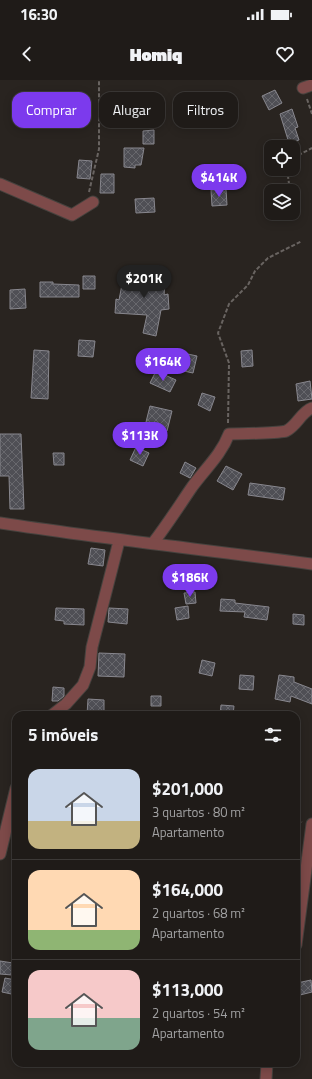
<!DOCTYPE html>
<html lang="pt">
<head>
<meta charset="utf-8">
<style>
  :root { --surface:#1f1b18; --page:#272421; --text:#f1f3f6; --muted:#a1a1a2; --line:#3c3937; --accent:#7c3aed }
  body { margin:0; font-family:"Titillium Web",sans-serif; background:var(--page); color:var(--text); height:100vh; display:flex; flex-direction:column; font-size:15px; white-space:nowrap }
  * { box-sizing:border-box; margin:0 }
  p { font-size:13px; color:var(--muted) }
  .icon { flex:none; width:22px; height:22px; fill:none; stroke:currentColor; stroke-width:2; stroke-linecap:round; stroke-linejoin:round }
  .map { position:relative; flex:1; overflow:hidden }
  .side { position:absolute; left:12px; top:631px; width:288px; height:356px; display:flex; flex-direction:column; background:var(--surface); border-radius:12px; box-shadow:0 2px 10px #0003,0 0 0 1px var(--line) }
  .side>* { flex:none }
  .guide { position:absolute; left:12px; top:12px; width:288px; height:36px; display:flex; gap:8px }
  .tools { position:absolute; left:264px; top:60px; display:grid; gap:8px }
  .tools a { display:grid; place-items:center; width:36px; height:36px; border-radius:8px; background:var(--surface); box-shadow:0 2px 10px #0003,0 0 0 1px var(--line); font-size:20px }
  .price { position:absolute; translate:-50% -34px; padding:0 9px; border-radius:14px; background:var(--accent); color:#fff; font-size:13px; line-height:26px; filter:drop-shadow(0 1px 2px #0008) }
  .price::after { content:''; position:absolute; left:50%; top:24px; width:12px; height:9px; margin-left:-6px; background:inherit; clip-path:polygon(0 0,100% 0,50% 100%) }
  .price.current { background:#222; color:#fff }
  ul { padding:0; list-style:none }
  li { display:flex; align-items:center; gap:12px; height:100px; padding:0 16px }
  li+li { border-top:1px solid var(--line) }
  li span { display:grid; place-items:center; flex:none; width:112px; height:80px; border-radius:12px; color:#555 }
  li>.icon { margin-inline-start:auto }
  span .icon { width:48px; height:48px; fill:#fffc; stroke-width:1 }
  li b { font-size:17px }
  h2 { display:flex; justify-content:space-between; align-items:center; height:48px; padding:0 16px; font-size:17px }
  .chip { padding:0 14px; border-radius:12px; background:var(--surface); box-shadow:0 2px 10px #0003,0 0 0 1px var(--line); font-size:14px; line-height:36px }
  .chip.current { background:var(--accent); color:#fff }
  .status { display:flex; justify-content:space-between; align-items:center; height:28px; padding:0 20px; background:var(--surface); direction:ltr }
  .status svg { height:11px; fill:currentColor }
  header { display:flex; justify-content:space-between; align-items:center; height:52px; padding:0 16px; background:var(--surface); font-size:18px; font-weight:800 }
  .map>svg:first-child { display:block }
  .building { fill:url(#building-cross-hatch); stroke:#88878e }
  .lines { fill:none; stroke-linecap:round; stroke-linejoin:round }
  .minor-casing { stroke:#46423e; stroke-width:13 }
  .tertiary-casing { stroke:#46423e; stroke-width:13 }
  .path { stroke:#696461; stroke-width:2; stroke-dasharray:4 2; stroke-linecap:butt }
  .minor { stroke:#7d4a49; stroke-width:11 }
  .tertiary { stroke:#7d4a49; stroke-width:11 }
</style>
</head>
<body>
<div class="status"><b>16:30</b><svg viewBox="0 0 49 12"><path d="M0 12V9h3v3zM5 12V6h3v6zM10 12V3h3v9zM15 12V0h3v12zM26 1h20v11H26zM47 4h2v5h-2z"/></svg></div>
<header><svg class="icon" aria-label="back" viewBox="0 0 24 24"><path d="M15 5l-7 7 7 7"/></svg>Homiq<svg class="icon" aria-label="heart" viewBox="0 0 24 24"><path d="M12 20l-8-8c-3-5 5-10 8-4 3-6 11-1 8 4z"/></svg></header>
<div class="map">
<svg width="312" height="999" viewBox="0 0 312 999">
  <defs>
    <pattern id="building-cross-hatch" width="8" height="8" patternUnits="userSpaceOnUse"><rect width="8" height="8" fill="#4f4f55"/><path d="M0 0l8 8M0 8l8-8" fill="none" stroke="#68686d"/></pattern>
  </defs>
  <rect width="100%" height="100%" fill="#292420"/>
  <path class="building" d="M275,10L282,23L269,30L262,16Z
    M142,17H153V30H142Z
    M78,23L88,25L85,38L76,36Z
    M292,29L298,47L295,48L299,60L289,63L280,34Z
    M154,50V64H143V51Z
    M124,68H144L141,85H135V88L124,87Z
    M79,80L92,81L90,99L77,98Z
    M101,94H114V113H100Z
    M226,109L227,125L212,126L211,110Z
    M154,118L155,132L136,133L135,119Z
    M124,194L137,196V195L153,197V194L166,195L164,215L168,214L169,229L161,230L156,256L143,253L147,235L115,233L116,219L119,220Z
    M83,196H95V209H83Z
    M40,202H53V204L79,205V217H40Z
    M25,209L26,228L10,229V210Z
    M79,260L95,261L93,277L78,276Z
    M34,270L49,271L48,319L31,318Z
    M252,270L253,286L242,287L241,271Z
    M183,273L197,276L193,293L179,290Z
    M156,291L176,300L170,312L150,303Z
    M310,301L312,319L298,321L296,304Z
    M202,313L215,317L210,331L198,325Z
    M150,326L172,331L167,351L160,350L159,356L146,353L147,347L145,346Z
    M0,354H21L24,429H10L9,396H0Z
    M136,367L149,373L143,386L130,380Z
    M53,373H64V385H54Z
    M185,382L196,388L190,398L180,393Z
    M226,386L242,394L233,410L217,401Z
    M250,403L285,408L283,420L248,415Z
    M91,468L105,470L103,486L88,484Z
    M195,512L196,523L186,524L184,513Z
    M221,519L235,520V523L269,527L267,540L244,537L245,532L220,531Z
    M188,526L189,538L177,540L175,528Z
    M56,528L84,529V545L64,544V541L55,540Z
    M109,528L128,529L127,544L108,542Z
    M293,534L304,535V545L293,544Z
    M99,573L125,574L124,597L98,596Z
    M202,580L215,583L212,596L199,593Z
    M240,595L254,596L253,610L239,609Z
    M279,595L294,597V602L312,609V624L291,616L290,622L275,619Z
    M53,607L64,608V616L58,621H52Z
    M151,616H161V626H151Z
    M88,619L104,620V635H87Z
    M221,625L234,626L233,635H220Z
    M0,881L13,883L12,895L0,894Z
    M5,898L16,900V915L2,912Z
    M311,900L312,912L300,915L297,903Z"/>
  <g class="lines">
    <g class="minor-casing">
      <path id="minor" d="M303,8L312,5
        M0,104L72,135L93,122
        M153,463C167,445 179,426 192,407C205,389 221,375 229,354C238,354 280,353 286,351C297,346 301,332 312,328
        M52,635L66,624L83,605L90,587L92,567L119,461
        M0,774L16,708
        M296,865L312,744
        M266,999L267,983"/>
    </g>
    <g class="tertiary-casing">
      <path id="tertiary" d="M0,443C104,459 208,470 312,484"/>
    </g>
    <path class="path" d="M307,19L312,34
      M293,78L312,68
      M287,89L290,111
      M89,112L99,69V0
      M228,343L229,283L218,253L229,224L248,205L255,191L268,178L302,161
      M296,740L302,742"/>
    <use href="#minor" class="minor"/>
    <use href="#tertiary" class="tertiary"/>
  </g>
</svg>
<div class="tools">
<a><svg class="icon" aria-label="locate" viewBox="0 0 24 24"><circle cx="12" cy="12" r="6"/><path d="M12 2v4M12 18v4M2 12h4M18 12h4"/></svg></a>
<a><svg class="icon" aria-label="layers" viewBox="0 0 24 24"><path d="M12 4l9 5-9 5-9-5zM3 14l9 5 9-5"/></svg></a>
</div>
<b class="price" style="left:219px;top:118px">$414K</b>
<b class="price current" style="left:144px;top:219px">$201K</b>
<b class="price" style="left:163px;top:302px">$164K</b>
<b class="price" style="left:140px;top:376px">$113K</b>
<b class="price" style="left:190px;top:518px">$186K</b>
<div class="guide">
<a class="chip current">Comprar</a>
<a class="chip">Alugar</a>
<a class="chip">Filtros</a>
</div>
<section class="side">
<h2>5 imóveis<svg class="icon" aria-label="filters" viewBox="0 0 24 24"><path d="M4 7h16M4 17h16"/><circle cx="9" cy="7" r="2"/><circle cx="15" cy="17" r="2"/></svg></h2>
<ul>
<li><span style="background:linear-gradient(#c9d6e8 65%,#c2b280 0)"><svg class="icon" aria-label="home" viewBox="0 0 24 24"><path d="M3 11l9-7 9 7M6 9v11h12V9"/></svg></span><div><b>$201,000</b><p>3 quartos · 80 m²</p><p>Apartamento</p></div></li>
<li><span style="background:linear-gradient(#ffd9b3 75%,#8fb573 0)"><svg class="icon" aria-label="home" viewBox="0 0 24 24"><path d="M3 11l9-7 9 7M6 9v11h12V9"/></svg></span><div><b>$164,000</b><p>2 quartos · 68 m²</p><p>Apartamento</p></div></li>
<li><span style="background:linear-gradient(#f6c9c9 60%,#7fa58c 0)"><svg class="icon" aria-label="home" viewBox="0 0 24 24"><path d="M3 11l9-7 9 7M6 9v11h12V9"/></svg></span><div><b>$113,000</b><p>2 quartos · 54 m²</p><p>Apartamento</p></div></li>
</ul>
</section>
</div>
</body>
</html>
